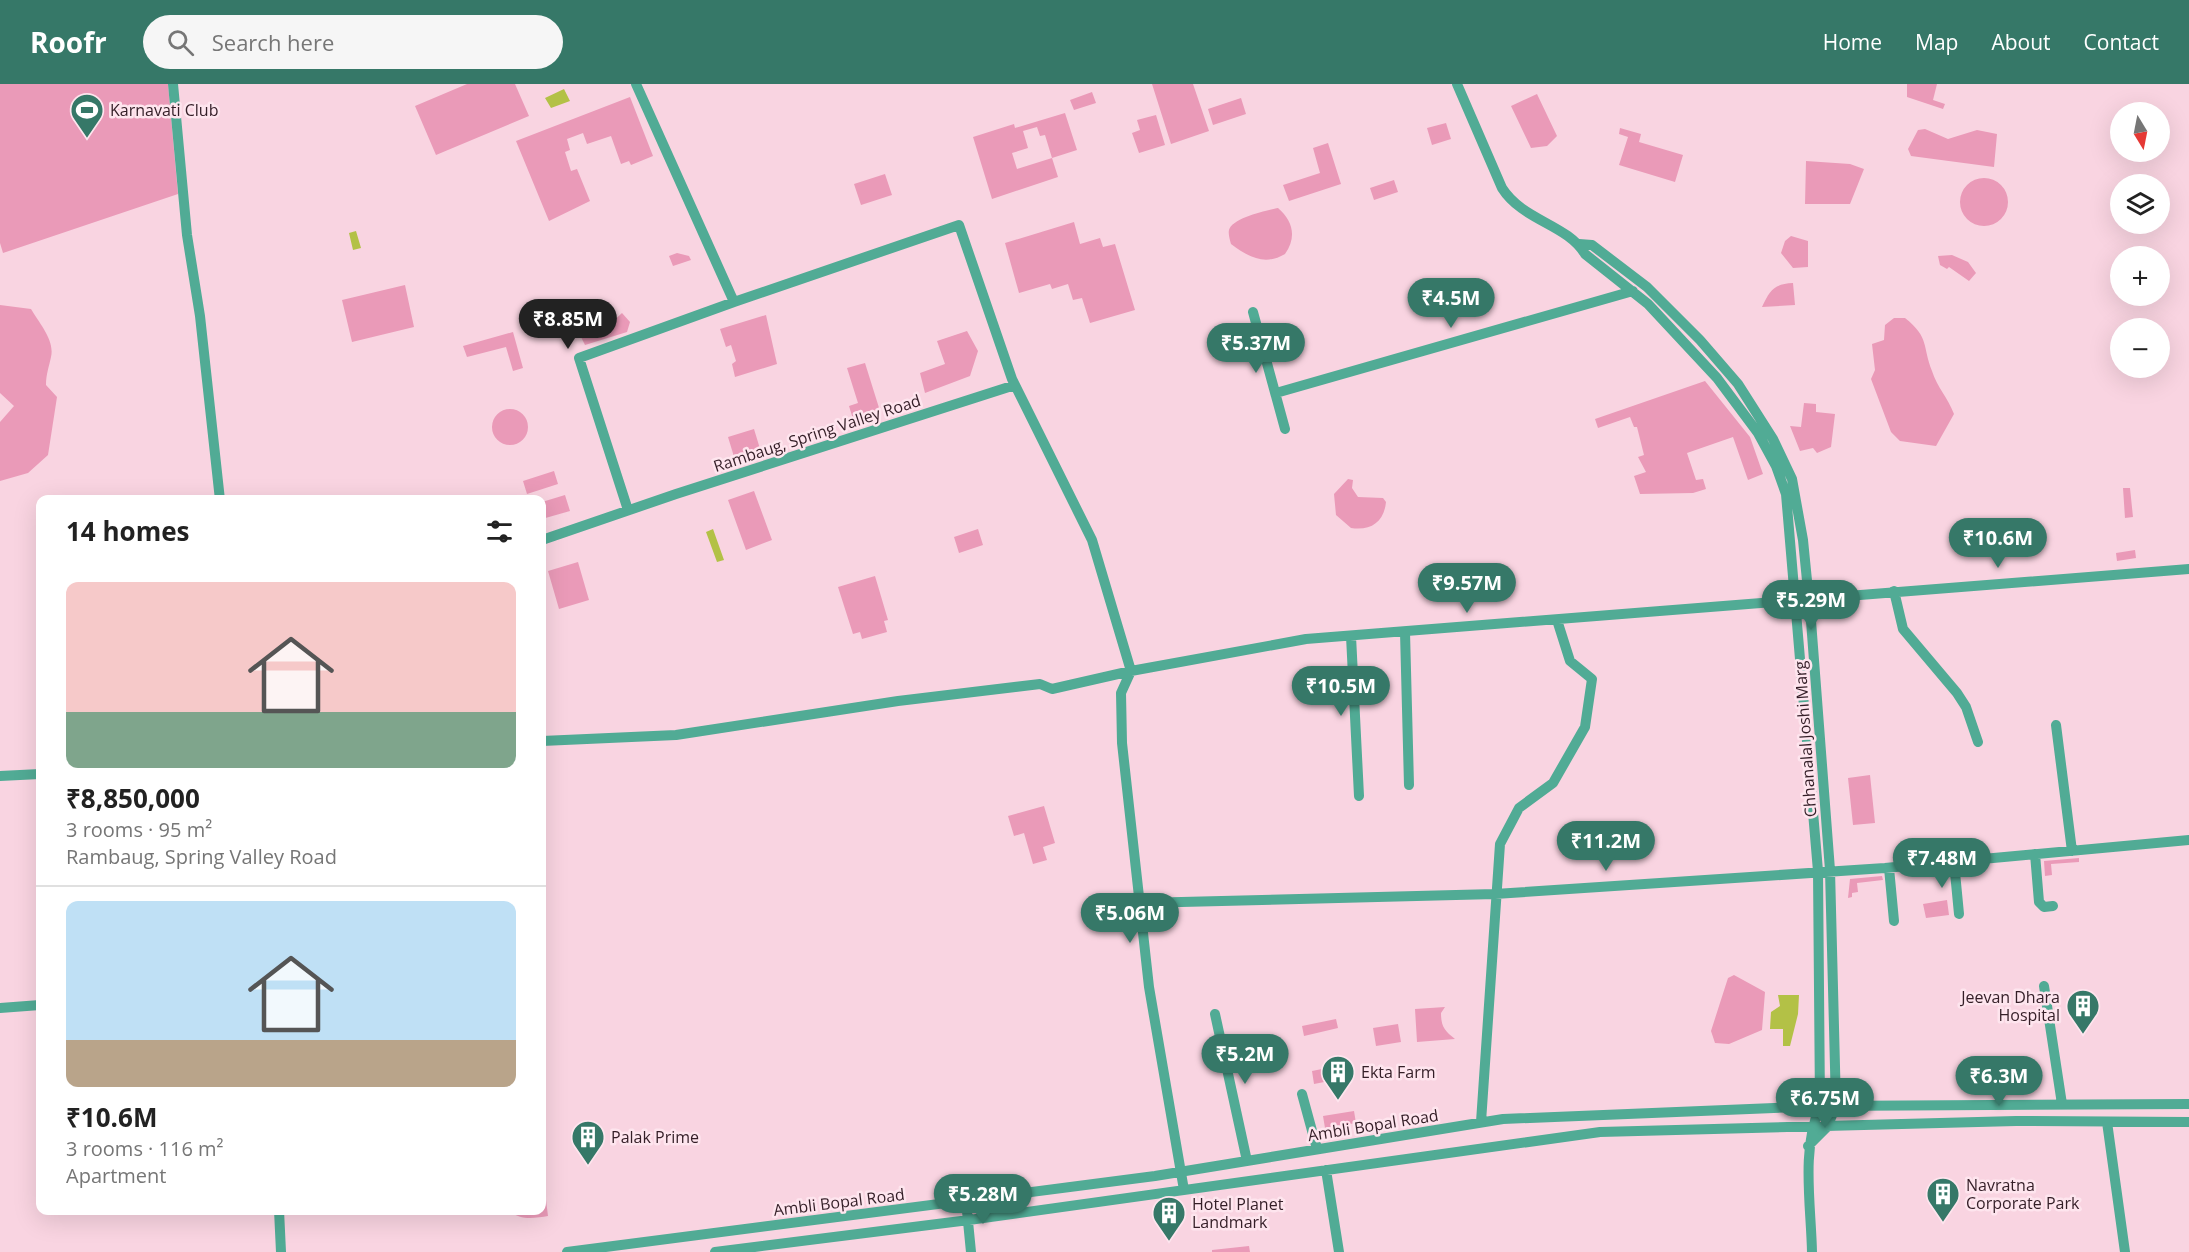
<!DOCTYPE html>
<html lang="en">
<head>
<meta charset="utf-8">
<style>
  :root { --surface:#fff; --page:#f6f6f6; --text:#222; --muted:#767676; --line:#e0e0e0; --accent:#367868 }
  body { margin:0; font-family:"Open Sans",sans-serif; background:var(--page); color:var(--text); height:100vh; display:flex; flex-direction:column; font-size:22px; white-space:nowrap }
  * { box-sizing:border-box; margin:0 }
  p { font-size:20px; color:var(--muted) }
  .icon { flex:none; width:33px; height:33px; fill:none; stroke:currentColor; stroke-width:2; stroke-linecap:round; stroke-linejoin:round }
  .map { position:relative; flex:1; overflow:hidden }
  .sheet { position:absolute; left:36px; top:411px; width:510px; height:720px; display:flex; flex-direction:column; background:var(--surface); border-radius:12px; box-shadow:0 6px 24px #0002 }
  .sheet>* { flex:none }
  .needle { width:39px; rotate:170deg }
  .buttons { position:absolute; left:2110px; top:18px; display:grid; gap:12px }
  .buttons a { display:grid; place-items:center; width:60px; height:60px; border-radius:50%; background:var(--surface); box-shadow:0 6px 24px #0002; font-size:30px }
  .price { position:absolute; translate:-50% -51px; padding:0 14px; border-radius:21px; background:var(--accent); color:#fff; font-size:20px; line-height:39px; filter:drop-shadow(0 2px 3px #0008) }
  .price::after { content:''; position:absolute; left:50%; top:36px; width:18px; height:14px; margin-left:-9px; background:inherit; clip-path:polygon(0 0,100% 0,50% 100%) }
  .price.current { background:#222; color:#fff }
  ul { padding:0; list-style:none }
  li { display:grid; align-content:center; gap:12px; height:318px; padding:0 30px }
  li+li { border-top:2px solid var(--line) }
  li span { display:grid; place-items:center; height:186px; border-radius:12px; color:#555 }
  li>.icon { margin-inline-start:auto }
  span .icon { width:108px; height:108px; fill:#fffc; stroke-width:1 }
  li b { font-size:26px }
  h2 { display:flex; justify-content:space-between; align-items:center; height:72px; padding:0 30px; font-size:26px }
  header { display:flex; align-items:center; gap:36px; box-sizing:border-box; height:84px; padding:0 30px; background:var(--accent); color:#fff }
  header strong { font-size:28px }
  nav { display:flex; gap:33px; margin-inline-start:auto; font-size:21px }
  .search { width:420px; height:54px; background:var(--page); display:flex; align-items:center; gap:15px; box-sizing:border-box; padding:0 21px; border-radius:33px; color:var(--muted); font-size:22px }
  .map>svg:first-child { display:block }
  .green { fill:#ea9ab8 }
  .water { fill:#b3c146 }
  .lines { fill:none; stroke-linecap:round; stroke-linejoin:round }
  .minor { stroke:#51ab95; stroke-width:10 }
  .labels { text-anchor:middle; stroke-width:5; stroke-linejoin:round; paint-order:stroke }
  .poi-label { font-size:16px; fill:#341e27; stroke:#fee5ee; text-anchor:start }
  .street-label { font-size:16px; fill:#341e27; stroke:#fee5ee }
</style>
</head>
<body>
<header>
<strong>Roofr</strong>
<div class="search"><svg class="icon" aria-label="search" viewBox="0 0 24 24"><circle cx="10" cy="10" r="6"/><path d="M15 15l6 6"/></svg>Search here</div>
<nav><a>Home</a><a>Map</a><a>About</a><a>Contact</a></nav>
</header>
<div class="map">
<svg width="2189" height="1168" viewBox="0 0 2189 1168">
  <rect width="100%" height="100%" fill="#f9d4e1"/>
  <path class="green" d="M0,0H168L178,110L3,169L0,159Z
    M467,0H515L529,32L436,71L415,22Z
    M1152,0H1193L1209,47L1171,60Z
    M1907,0H1937L1933,16L1945,20L1943,25L1907,13Z
    M1092,8L1096,19L1074,26L1070,16Z
    M1537,10L1557,52L1547,62L1531,64L1511,22Z
    M630,13L653,72L631,81L629,77L621,80L611,52L587,60L583,49L567,55L570,66L565,68L571,87L577,85L590,117L549,137L516,57Z
    M1241,14L1246,30L1213,41L1208,25Z
    M1065,29L1077,66L1052,74L1045,51L1040,52L1037,43L1023,47L1028,64L1012,69L1017,85L1052,74L1058,93L992,115L973,53L1014,40L1015,44Z
    M1156,31L1165,61L1139,69L1132,49L1140,46L1137,36Z
    M1446,39L1451,55L1432,61L1427,44Z
    M1620,44L1641,50L1639,58L1683,71L1675,98L1619,81L1628,53L1619,50Z
    M1925,45L1948,55L1977,46L1997,50L1994,83L1911,72L1908,65L1918,46Z
    M1328,59L1341,100L1289,117L1283,101L1320,89L1313,64Z
    M1806,77L1850,80L1864,85L1850,120H1805Z
    M885,90L892,111L861,121L854,100Z
    M1960 118a24 24 0 1 1 48 0a24 24 0 1 1-48 0Z
    M1394,96L1398,108L1374,116L1370,104Z
    M1278,124C1293,137 1297,153 1285,170C1265,182 1248,173 1231,160C1230,156 1228,150 1229,146C1232,134 1267,126 1278,124Z
    M1074,138L1080,160L1100,154L1103,163L1115,160L1135,226L1090,239L1082,214L1073,216L1068,200L1052,205L1050,200L1019,209L1005,159Z
    M1791,152L1808,157V183L1793,184L1781,169L1785,157Z
    M677,169L689,172L691,176L673,182L669,172Z
    M1952,171L1968,178L1976,189L1969,197L1949,183L1947,185L1940,181L1938,172Z
    M1793,199L1795,221L1762,223C1770,206 1774,200 1793,199Z
    M405,201L414,243L352,258L342,216Z
    M585,219L591,235L608,242L622,229L630,238L627,248L585,261L574,239L573,224Z
    M0,221L31,225C39,239 55,256 51,273C49,283 46,290 46,301L57,313L48,371L28,389L0,397V338L14,322L0,309Z
    M766,231L777,280L735,293L732,280L736,277L731,261L726,263L720,245Z
    M1894,234H1905C1930,254 1922,262 1932,287C1937,303 1948,314 1954,330L1936,362L1900,357L1891,348L1871,295L1875,286L1872,260L1884,256L1885,241Z
    M967,247L978,267L970,292L925,309L920,289L945,280L937,257Z
    M513,248L523,284L513,287L506,263L467,273L463,262Z
    M865,279L880,327L853,335L849,322L858,319L847,284Z
    M1705,297L1750,353L1763,390L1748,396L1733,353L1687,369L1696,396L1703,395L1706,405L1693,409L1640,410L1634,392L1646,388L1638,373L1644,371L1637,343H1634L1630,333L1598,344L1595,335Z
    M1804,319L1816,320V328L1835,330L1831,363L1817,369L1813,364L1800,367L1790,342L1801,343Z
    M492 343a18 18 0 1 1 36 0a18 18 0 1 1-36 0Z
    M754,345L761,368L735,376L728,353Z
    M554,387L558,400L527,410L523,397Z
    M1348,395L1353,396L1352,404L1358,413L1383,414L1386,418C1384,438 1371,447 1351,444L1336,431L1334,410Z
    M2123,404H2130L2133,433L2125,434Z
    M754,407L772,456L746,466L728,416Z
    M565,411L570,427L542,435V418Z
    M978,445L983,461L959,469L954,453Z
    M2135,466L2136,474L2117,477L2116,469Z
    M578,478L589,516L559,525L548,487Z
    M875,492L888,536L884,537L887,548L862,555L860,548L853,550L838,503Z
    M1870,691L1875,739L1853,741L1848,694Z
    M1044,722L1055,759L1043,763L1047,776L1033,780L1024,749L1014,752L1008,732Z
    M2079,774V778L2051,780L2052,791L2045,792L2044,777Z
    M1882,792L1883,796L1857,799L1858,808L1852,809V813L1848,814L1850,795Z
    M1947,816L1949,831L1926,834L1923,820Z
    M1734,891L1765,908L1762,946L1729,960L1715,959L1711,947L1728,894Z
    M1445,923L1441,929C1441,943 1445,947 1455,955L1417,958L1415,925Z
    M1336,935L1338,944L1304,952L1302,942Z
    M1398,940L1401,958L1376,962L1373,944Z
    M1347,980L1350,993L1314,1000L1312,987Z
    M1354,1027L1356,1039L1325,1044L1323,1032Z
    M542,1084L548,1132C536,1134 520,1137 510,1127L542,1126Z
    M1249,1162L1250,1168H1212V1166Z"/>
  <path class="water" d="M564,5L570,17L551,24L545,14Z
    M356,147L361,164L353,166L349,149Z
    M713,445L724,476L717,478L706,448Z
    M1778,911H1799L1798,930L1790,962H1783V945H1770L1771,928L1780,922Z"/>
  <g class="lines">
    <path class="minor" d="M173,0L187,151L200,232L220,416
      M636,0L734,218L959,141L1012,295L1092,456L1131,587L1121,609L1122,659L1149,903L1184,1106
      M1457,0L1502,104C1523,137 1567,140 1585,170L1648,220L1717,294L1758,349L1776,382L1786,410L1818,787L1820,1022C1801,1067 1811,1120 1812,1168
      M1579,160L1592,161L1647,203L1700,256L1738,300L1773,355L1792,395L1803,456L1811,537L1830,786L1836,1022L1827,1043L1808,1062
      M1253,228L1285,345
      M1276,309L1633,207
      M628,426L579,274L734,218
      M542,456L676,410L1015,301
      M1894,507L1903,545L1957,609L1966,623L1978,658
      M1405,548L1409,701
      M1351,552L1359,712
      M2056,641L2072,767
      M542,657L676,651L898,617L1040,600L1052,605L1131,587L1306,555L2189,485
      M0,692L40,690
      M2035,770L2039,818L2044,823L2053,822
      M1954,778L1959,830
      M1889,784L1894,837
      M1141,819L1495,810L1885,784L2189,756
      M2044,902L2062,1020
      M0,924L40,921
      M1215,930L1247,1077
      M1302,1010L1317,1065
      M1481,1038L1500,760L1519,724L1553,699L1585,643L1592,595L1570,577L1557,536
      M2107,1038L2125,1168
      M1326,1086L1339,1168
      M966,1117L971,1168
      M279,1126L281,1168
      M567,1168L1155,1092L1503,1035L1820,1022L2189,1020
      M715,1168L969,1136L1600,1048L2016,1037L2189,1038"/>
  </g>
  <defs>
    <g id="stadium-pin" transform="scale(1.725)"><path d="M0 17L-7.5 6A9.5 9.5 0 1 1 7.5 6Z" fill="#367868" stroke="#fee5ee"/><path d="M0-5a6.5 5 0 1 0 0 10a6.5 5 0 1 0 0-10ZM-3.5-1.8h7v3.6h-7Z" fill="#fff"/></g>
    <g id="building-pin" transform="scale(1.725)"><path d="M0 17L-7.5 6A9.5 9.5 0 1 1 7.5 6Z" fill="#367868" stroke="#fee5ee"/><path d="M-4-6H4V6H1V3H-1V6H-4ZM-2.5-4.3h1.7v1.8h-1.7ZM.8-4.3h1.7v1.8H.8ZM-2.5-1h1.7V.8h-1.7ZM.8-1h1.7V.8H.8Z" fill="#fff"/></g>
  </defs>
  <g fill-rule="evenodd">
    <use href="#stadium-pin" x="87" y="26"/>
    <use href="#building-pin" x="2083" y="922"/>
    <use href="#building-pin" x="1338" y="988"/>
    <use href="#building-pin" x="588" y="1053"/>
    <use href="#building-pin" x="1943" y="1110"/>
    <use href="#building-pin" x="1169" y="1129"/>
  </g>
  <g class="labels">
    <g class="poi-label">
      <text x="110" y="32">Karnavati Club</text>
      <text x="2060" y="919" text-anchor="end">Jeevan Dhara<tspan x="2060" dy="18">Hospital</tspan></text>
      <text x="1361" y="994">Ekta Farm</text>
      <text x="611" y="1059">Palak Prime</text>
      <text x="1966" y="1107">Navratna<tspan x="1966" dy="18">Corporate Park</tspan></text>
      <text x="1192" y="1126">Hotel Planet<tspan x="1192" dy="18">Landmark</tspan></text>
    </g>
    <g class="street-label">
      <text transform="translate(817 349) rotate(-18)" y="6">Rambaug, Spring Valley Road</text>
      <text transform="translate(1805 655) rotate(-94)" y="6">Chhanalal Joshi Marg</text>
      <text transform="translate(1373 1041) rotate(-9)" y="6">Ambli Bopal Road</text>
      <text transform="translate(839 1118) rotate(-7)" y="6">Ambli Bopal Road</text>
    </g>
  </g>
</svg>
<div class="buttons">
<a><svg class="needle" viewBox="-14 -14 28 28"><path d="M0-13l5 13h-10z" fill="#e53935"/><path d="M0 13l5-13h-10z" fill="#767676"/></svg></a>
<a><svg class="icon" aria-label="layers" viewBox="0 0 24 24"><path d="M12 4l9 5-9 5-9-5zM3 14l9 5 9-5"/></svg></a>
<a>+</a>
<a>−</a>
</div>
<b class="price" style="left:1451px;top:245px">₹4.5M</b>
<b class="price current" style="left:568px;top:266px">₹8.85M</b>
<b class="price" style="left:1256px;top:290px">₹5.37M</b>
<b class="price" style="left:1998px;top:485px">₹10.6M</b>
<b class="price" style="left:1467px;top:530px">₹9.57M</b>
<b class="price" style="left:1811px;top:547px">₹5.29M</b>
<b class="price" style="left:1341px;top:633px">₹10.5M</b>
<b class="price" style="left:1606px;top:788px">₹11.2M</b>
<b class="price" style="left:1942px;top:805px">₹7.48M</b>
<b class="price" style="left:1130px;top:860px">₹5.06M</b>
<b class="price" style="left:1245px;top:1001px">₹5.2M</b>
<b class="price" style="left:1999px;top:1023px">₹6.3M</b>
<b class="price" style="left:1825px;top:1045px">₹6.75M</b>
<b class="price" style="left:983px;top:1141px">₹5.28M</b>
<section class="sheet">
<h2>14 homes<svg class="icon" aria-label="filters" viewBox="0 0 24 24"><path d="M4 7h16M4 17h16"/><circle cx="9" cy="7" r="2"/><circle cx="15" cy="17" r="2"/></svg></h2>
<ul>
<li><span style="background:linear-gradient(#f6c9c9 70%,#7fa58c 0)"><svg class="icon" aria-label="home" viewBox="0 0 24 24"><path d="M3 11l9-7 9 7M6 9v11h12V9"/></svg></span><div><b>₹8,850,000</b><p>3 rooms · 95 m²</p><p>Rambaug, Spring Valley Road</p></div></li>
<li><span style="background:linear-gradient(#bfe0f5 75%,#b9a48a 0)"><svg class="icon" aria-label="home" viewBox="0 0 24 24"><path d="M3 11l9-7 9 7M6 9v11h12V9"/></svg></span><div><b>₹10.6M</b><p>3 rooms · 116 m²</p><p>Apartment</p></div></li>
</ul>
</section>
</div>
</body>
</html>
